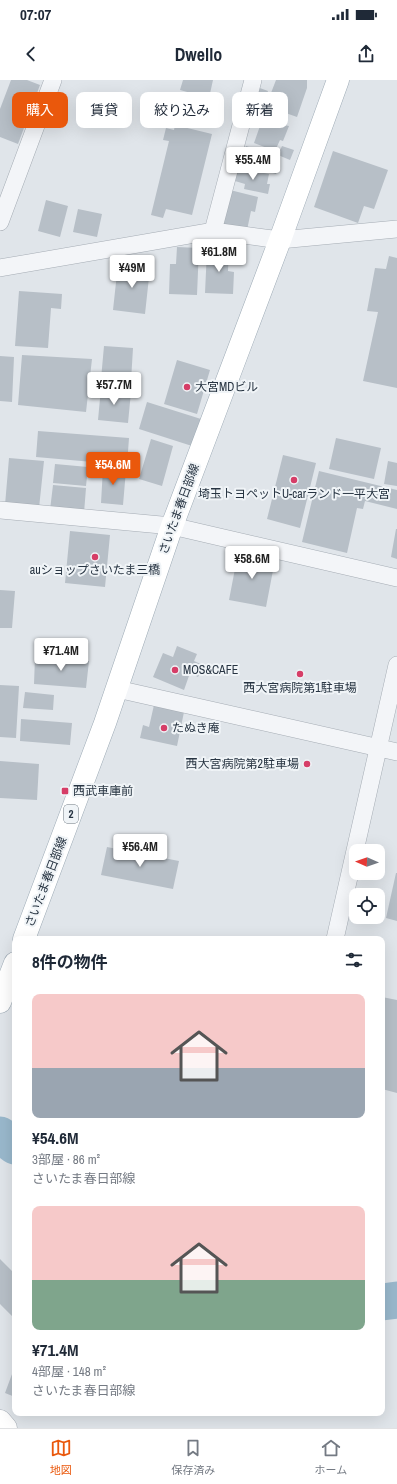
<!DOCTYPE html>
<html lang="ja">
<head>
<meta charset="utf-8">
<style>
  :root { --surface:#fff; --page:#f6f6f7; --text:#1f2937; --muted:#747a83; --line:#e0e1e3; --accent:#ea580c }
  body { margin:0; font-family:"Archivo Narrow","Noto Sans JP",sans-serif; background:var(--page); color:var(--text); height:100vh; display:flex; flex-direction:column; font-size:15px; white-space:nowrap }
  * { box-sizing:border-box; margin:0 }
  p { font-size:13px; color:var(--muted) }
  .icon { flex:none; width:22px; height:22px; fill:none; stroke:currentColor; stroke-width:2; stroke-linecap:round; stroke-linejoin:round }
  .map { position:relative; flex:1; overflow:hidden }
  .details { position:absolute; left:12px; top:856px; width:373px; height:480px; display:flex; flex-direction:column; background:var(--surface); border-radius:8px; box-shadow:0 4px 16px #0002 }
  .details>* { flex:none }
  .banner { position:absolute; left:12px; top:12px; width:373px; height:36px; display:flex; gap:8px }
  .needle { width:26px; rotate:272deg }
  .buttons { position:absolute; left:349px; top:764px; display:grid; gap:8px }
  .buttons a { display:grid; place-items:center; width:36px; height:36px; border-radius:8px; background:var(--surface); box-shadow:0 4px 16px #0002; font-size:20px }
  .price { position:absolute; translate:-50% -34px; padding:0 9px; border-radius:4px; background:#fff; color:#222; font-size:13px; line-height:26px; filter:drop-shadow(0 1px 2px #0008) }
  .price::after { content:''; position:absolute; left:50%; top:24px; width:12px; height:9px; margin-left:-6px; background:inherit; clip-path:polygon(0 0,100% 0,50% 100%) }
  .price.active { background:var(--accent); color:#fff }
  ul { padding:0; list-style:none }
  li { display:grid; align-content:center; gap:8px; height:212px; padding:0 20px }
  li span { display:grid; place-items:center; height:124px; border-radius:8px; color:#555 }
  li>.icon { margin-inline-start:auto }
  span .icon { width:72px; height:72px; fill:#fffc; stroke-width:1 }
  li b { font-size:17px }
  h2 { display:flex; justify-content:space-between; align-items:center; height:48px; padding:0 20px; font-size:17px }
  .chip { padding:0 14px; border-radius:8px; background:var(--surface); box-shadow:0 4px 16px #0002; font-size:14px; line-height:36px }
  .chip.active { background:var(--accent); color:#fff }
  .status { display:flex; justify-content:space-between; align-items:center; height:28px; padding:0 20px; background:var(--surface); direction:ltr }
  .status svg { height:11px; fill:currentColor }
  header { display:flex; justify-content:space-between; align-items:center; height:52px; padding:0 20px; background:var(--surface); font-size:18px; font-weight:700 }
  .dock { display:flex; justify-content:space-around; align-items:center; height:56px; border-top:1px solid var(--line); background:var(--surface); font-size:11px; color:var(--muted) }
  .dock a { display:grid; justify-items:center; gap:2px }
  .dock .active { color:var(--accent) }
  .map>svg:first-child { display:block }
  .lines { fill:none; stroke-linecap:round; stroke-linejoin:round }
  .river { stroke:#99b8cc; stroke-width:37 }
  .building { fill:#b7bfc7 }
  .street-casing { stroke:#a5acb4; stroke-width:18 }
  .secondary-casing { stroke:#a5acb4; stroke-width:23 }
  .primary-casing { stroke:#9eabb6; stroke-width:23 }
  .street { stroke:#f3f5f8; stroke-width:17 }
  .secondary { stroke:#fff; stroke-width:22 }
  .primary { stroke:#fff; stroke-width:22 }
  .poi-dot { fill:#d63d67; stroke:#f0f4f7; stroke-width:1.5 }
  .labels { text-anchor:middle; stroke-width:4; stroke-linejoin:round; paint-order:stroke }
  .shield { fill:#f0f4f7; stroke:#636e78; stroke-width:1 }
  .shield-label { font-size:11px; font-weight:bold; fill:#273442 }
  .poi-label { font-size:12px; fill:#273442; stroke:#f0f4f7; text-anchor:start }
  .street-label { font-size:12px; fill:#273442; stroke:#f0f4f7 }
</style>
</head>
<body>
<div class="status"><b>07:07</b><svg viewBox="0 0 49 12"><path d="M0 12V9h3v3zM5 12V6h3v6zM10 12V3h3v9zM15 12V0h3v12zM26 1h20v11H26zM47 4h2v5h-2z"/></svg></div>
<header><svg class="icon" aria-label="back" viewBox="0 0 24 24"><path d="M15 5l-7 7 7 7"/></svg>Dwello<svg class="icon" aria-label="share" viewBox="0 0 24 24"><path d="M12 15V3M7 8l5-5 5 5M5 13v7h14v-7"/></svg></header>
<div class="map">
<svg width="397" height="1348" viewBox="0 0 397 1348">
  <rect width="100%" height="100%" fill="#e0e5ea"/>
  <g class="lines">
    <path class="river" d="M0,1055L15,1066
      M382,1222L397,1220"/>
  </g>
  <path class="building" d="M11,0H27L40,5L18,64L0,57V29Z
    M183,0H213L209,18L180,10Z
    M276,0H307V8L297,37L266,26Z
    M257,7L268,11L263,24L252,20Z
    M179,13L205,20L199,43L173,36Z
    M266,29L287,37L284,45L289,46L283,61L280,60L275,71L254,63Z
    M175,45L212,54L192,135L166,129L163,138L151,135L169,61L163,60L166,48L174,50Z
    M246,66L276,76L275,81L280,82L276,94L251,86L253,80L243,77Z
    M282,66L294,70L290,80L278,75Z
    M333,71L388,90L374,129L364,126L358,143L314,127Z
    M238,88L269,94L267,104H270L268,114L244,109L245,104L235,101Z
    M230,110L258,117L255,132L251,131L247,150L222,144Z
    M46,120L68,126L60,157L38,151Z
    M78,129L102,134L97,157L73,152Z
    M177,167L199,168L197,215L169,214L170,184H176Z
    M207,170L229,171L228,191L234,192L233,214L205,213Z
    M389,176L397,178V308L363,301L378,232L367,231L375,188L386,189Z
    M118,184L150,188L145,234L113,230Z
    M19,211L62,214L61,229L51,228L48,268L15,266Z
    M104,266L133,268L131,301L101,299Z
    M22,275L92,279L86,332L18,325Z
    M0,276L14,277L12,322L0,321Z
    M177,280L210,290L197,334L164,324Z
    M101,308L131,312L128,343L98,340Z
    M147,322L201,339L192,366L139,349Z
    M38,351L129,358L127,385L36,377Z
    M336,358L381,368L374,399L329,389Z
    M151,359L173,366L162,406L139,399Z
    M283,375L316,383L300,448L267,439Z
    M9,378L44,381L39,428L5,425Z
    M388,381L397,383V406L384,404Z
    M55,384L88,387L86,406L53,403Z
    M103,388L126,390L123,425L101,423Z
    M319,391L397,410V429L365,421L363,429L357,428L347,473L302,462Z
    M53,405L86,408L84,433L50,430Z
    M396,449H397V479L391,477Z
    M70,451L110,455L105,507L65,503Z
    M238,473L275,480L266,527L229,520Z
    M0,510L15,511L12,548H0Z
    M177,566L197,574L194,581L203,585L198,597L190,593L184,610L153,597L163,573L173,577Z
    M35,577L89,581L86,608L34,604Z
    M0,605L19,606L16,658L0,657Z
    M25,612L54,615L53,630L23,628Z
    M154,625L184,632L177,666L140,658L143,645L149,647Z
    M21,639L72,643L70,665L20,661Z
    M0,681L39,684L37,720L0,718Z
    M107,767L179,781L173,809L101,795Z
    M396,793H397V841L386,838Z
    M382,917L397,920V1013L382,1009Z
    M0,1179L15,1194V1239L0,1224Z
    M15,1286V1317L5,1313Z"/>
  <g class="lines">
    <g class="street-casing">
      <path id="street" d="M0,142L53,0
        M213,151L253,0
        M0,188L213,151L280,160L397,149
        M0,430L172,446L397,498
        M117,609L397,672
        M335,859L397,585"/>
    </g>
    <g class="secondary-casing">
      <path id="secondary" d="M0,1341L6,1348"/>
    </g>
    <g class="primary-casing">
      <path id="primary" d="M24,859L105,643L172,446L280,160L338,0
        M0,922L15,883"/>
    </g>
    <use href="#street" class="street"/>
    <use href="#secondary" class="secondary"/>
    <use href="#primary" class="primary"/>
  </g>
  <g class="poi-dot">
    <circle cx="187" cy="307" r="4"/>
    <circle cx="294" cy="400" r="4"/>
    <circle cx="95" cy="477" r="4"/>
    <circle cx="175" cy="590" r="4"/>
    <circle cx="300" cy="594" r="4"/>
    <circle cx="164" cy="648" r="4"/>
    <circle cx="307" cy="684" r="4"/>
    <rect x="61" y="707" width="8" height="8" rx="2"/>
  </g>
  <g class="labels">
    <rect class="shield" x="64" y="725" width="14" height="18" rx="3"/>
    <g class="shield-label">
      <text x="71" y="738">2</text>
    </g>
    <g class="poi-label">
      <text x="195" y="311">大宮MDビル</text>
      <text x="294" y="418" text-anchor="middle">埼玉トヨペットU-carランド一平大宮</text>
      <text x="95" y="494" text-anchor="middle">auショップさいたま三橋</text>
      <text x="183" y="594">MOS&amp;CAFE</text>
      <text x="300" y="612" text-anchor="middle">西大宮病院第1駐車場</text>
      <text x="172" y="652">たぬき庵</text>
      <text x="299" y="688" text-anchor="end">西大宮病院第2駐車場</text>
      <text x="73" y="715">西武車庫前</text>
    </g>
    <g class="street-label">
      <text transform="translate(179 429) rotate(-70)" y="4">さいたま春日部線</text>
      <text transform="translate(46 802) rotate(-69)" y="4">さいたま春日部線</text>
    </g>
  </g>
</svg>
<div class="buttons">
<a><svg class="needle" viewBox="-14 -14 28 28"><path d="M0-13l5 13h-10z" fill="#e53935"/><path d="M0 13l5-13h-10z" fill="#747a83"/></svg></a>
<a><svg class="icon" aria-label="locate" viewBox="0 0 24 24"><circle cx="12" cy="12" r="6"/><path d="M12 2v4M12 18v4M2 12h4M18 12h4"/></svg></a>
</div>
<b class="price" style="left:253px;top:101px">¥55.4M</b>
<b class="price" style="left:219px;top:193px">¥61.8M</b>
<b class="price" style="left:132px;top:209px">¥49M</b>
<b class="price" style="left:114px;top:326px">¥57.7M</b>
<b class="price active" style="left:113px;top:406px">¥54.6M</b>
<b class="price" style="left:252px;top:500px">¥58.6M</b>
<b class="price" style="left:61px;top:592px">¥71.4M</b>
<b class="price" style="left:140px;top:788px">¥56.4M</b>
<div class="banner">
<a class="chip active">購入</a>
<a class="chip">賃貸</a>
<a class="chip">絞り込み</a>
<a class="chip">新着</a>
</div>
<section class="details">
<h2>8件の物件<svg class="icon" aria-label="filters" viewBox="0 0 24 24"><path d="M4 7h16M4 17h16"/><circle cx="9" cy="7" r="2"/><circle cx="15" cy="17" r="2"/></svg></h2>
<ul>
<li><span style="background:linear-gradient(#f6c9c9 60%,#9aa5b1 0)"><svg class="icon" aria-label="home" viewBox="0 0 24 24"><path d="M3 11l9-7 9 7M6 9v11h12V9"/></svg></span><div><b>¥54.6M</b><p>3部屋 · 86 m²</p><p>さいたま春日部線</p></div></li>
<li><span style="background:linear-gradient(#f6c9c9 60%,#7fa58c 0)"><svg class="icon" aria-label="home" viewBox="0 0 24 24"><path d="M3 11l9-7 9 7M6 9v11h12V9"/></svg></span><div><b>¥71.4M</b><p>4部屋 · 148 m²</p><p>さいたま春日部線</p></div></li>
</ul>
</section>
</div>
<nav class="dock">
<a class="active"><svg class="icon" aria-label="map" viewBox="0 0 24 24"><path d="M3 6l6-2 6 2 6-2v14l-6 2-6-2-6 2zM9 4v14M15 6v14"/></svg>地図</a>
<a><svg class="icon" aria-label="saved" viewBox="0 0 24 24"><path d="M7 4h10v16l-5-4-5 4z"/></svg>保存済み</a>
<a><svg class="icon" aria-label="home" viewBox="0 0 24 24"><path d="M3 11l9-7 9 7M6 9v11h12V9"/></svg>ホーム</a>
</nav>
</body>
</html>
